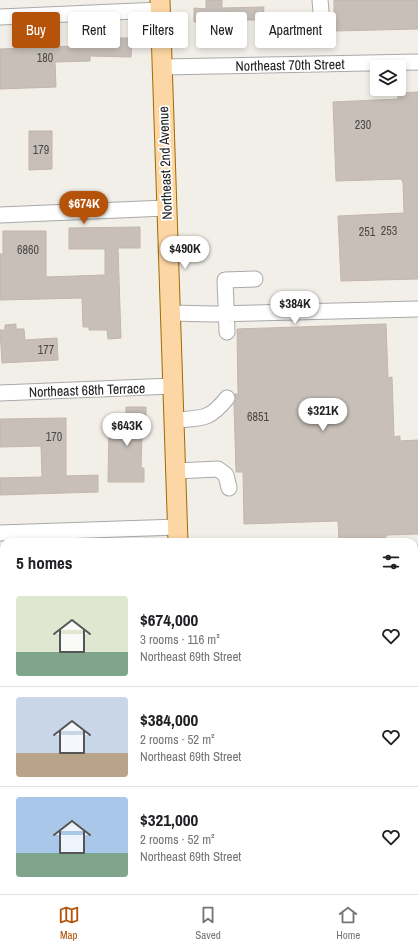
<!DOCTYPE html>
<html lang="en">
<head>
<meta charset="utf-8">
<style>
  :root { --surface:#fff; --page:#f2f2f2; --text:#202124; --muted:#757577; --line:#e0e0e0; --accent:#b45309 }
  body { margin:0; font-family:"Archivo Narrow",sans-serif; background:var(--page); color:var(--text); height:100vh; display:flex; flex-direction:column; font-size:15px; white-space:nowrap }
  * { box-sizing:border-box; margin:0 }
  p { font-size:13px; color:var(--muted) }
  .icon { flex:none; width:22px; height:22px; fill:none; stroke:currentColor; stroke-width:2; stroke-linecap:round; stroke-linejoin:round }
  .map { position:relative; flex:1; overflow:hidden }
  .side { position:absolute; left:0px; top:538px; width:418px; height:356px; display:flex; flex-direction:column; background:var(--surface); border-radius:12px 12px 0 0; box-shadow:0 2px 6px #0003 }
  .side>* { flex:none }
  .banner { position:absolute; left:12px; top:12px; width:394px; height:36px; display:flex; gap:8px }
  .fabs { position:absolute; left:370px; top:60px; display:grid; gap:8px }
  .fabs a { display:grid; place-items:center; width:36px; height:36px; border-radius:4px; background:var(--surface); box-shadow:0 2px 6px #0003; font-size:20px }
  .price { position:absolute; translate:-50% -34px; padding:0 9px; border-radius:14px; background:#fff; color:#222; font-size:13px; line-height:26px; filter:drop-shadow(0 1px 2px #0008) }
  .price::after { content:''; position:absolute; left:50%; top:24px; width:12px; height:9px; margin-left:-6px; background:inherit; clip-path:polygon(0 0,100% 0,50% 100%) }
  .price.selected { background:var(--accent); color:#fff }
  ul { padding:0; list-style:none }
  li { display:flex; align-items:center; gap:12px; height:100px; padding:0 16px }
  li+li { border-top:1px solid var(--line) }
  li span { display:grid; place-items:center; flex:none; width:112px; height:80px; border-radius:4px; color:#555 }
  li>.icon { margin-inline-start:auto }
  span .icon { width:48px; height:48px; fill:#fffc; stroke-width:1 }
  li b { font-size:17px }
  h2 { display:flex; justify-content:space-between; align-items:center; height:48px; padding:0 16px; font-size:17px }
  .chip { padding:0 14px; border-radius:4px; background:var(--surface); box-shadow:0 2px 6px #0003; font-size:14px; line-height:36px }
  .chip.selected { background:var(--accent); color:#fff }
  .tabs { display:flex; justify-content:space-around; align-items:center; height:56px; border-top:1px solid var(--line); background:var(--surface); font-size:11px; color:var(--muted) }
  .tabs a { display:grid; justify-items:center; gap:2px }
  .tabs .selected { color:var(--accent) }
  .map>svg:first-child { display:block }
  .building { fill:#c7bfb8; stroke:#c4b6ab }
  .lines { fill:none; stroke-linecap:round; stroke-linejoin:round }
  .minor-casing { stroke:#a9a9a9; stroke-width:17 }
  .major-casing { stroke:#a06b00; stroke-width:21 }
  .minor { stroke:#fff; stroke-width:15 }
  .major { stroke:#fcd6a4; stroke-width:19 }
  .labels { text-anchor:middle; stroke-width:3.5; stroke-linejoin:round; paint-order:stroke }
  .number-label { font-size:12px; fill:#4b4948 }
  .street-label { font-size:14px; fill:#222; stroke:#fff }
</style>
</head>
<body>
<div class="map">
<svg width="418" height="894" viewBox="0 0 418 894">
  <rect width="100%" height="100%" fill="#f2efe9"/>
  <path class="building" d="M206,0H222V8L264,7L263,20H221V22H194V8L206,9Z
    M334,0H418V29L334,31Z
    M103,38H132L131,57L90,56V61L55,62L56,87L0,89V49L76,46V40Z
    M418,92V279L341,281L338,216L404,213L403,182L401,179L336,181L333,102L398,99V93Z
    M29,131H52V169L29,170Z
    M140,227V248H118L121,338L108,339L107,330H89V327H83L82,298L0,300V254H3V231H46V277L105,275V249H69V228Z
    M16,324V329H24L25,340L57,338L58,360L2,363L0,330H5V325Z
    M386,324L388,378L392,377L394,437L400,436V441L418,440V534L386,535V538L339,539L338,521L244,524L243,472H236L234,404L236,399L235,394H238L237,329Z
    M126,407H146V435H142L141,468H144V482H108L109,424H117V415H126Z
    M66,418V476L98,475V492L0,495V478L42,477L41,446L0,447V419Z"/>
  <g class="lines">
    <g class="minor-casing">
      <path id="minor" d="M320,0L322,22
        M0,17L160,10
        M162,67L418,62
        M0,215L166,208
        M171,313L214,314L418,309
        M227,332L225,280L255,279
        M0,393L173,386
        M174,420C201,418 209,421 227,398
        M176,471L218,469L226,475L229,488
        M0,533L178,527
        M414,554H418
        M0,634L2,684
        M0,721L4,720
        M414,722H418
        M0,829H4
        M414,881H418
        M398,890V894"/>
    </g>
    <g class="major-casing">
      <path id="major" d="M160,0L178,542
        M190,890V894"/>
    </g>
    <use href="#minor" class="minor"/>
    <use href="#major" class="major"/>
  </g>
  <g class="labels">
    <g class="number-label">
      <text x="45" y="62">180</text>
      <text x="363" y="129">230</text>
      <text x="41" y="154">179</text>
      <text x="389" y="235">253</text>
      <text x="367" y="236">251</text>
      <text x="28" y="254">6860</text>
      <text x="46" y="354">177</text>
      <text x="258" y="421">6851</text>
      <text x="54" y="441">170</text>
    </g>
    <g class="street-label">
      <text transform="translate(290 65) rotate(-1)" y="5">Northeast 70th Street</text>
      <text transform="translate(165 163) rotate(-92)" y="5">Northeast 2nd Avenue</text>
      <text transform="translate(87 390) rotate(-2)" y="5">Northeast 68th Terrace</text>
    </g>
  </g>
</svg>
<div class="fabs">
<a><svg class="icon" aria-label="layers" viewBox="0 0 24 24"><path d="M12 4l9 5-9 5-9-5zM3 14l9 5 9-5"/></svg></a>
</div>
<b class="price selected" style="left:84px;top:225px">$674K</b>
<b class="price" style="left:185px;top:270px">$490K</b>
<b class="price" style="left:295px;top:325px">$384K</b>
<b class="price" style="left:323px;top:432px">$321K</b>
<b class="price" style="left:127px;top:447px">$643K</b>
<div class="banner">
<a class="chip selected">Buy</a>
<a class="chip">Rent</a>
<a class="chip">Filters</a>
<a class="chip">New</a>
<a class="chip">Apartment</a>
</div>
<section class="side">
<h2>5 homes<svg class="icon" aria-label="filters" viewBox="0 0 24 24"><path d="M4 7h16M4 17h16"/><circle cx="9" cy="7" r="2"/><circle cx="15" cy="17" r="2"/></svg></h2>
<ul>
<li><span style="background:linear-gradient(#dfe7d0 70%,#7fa58c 0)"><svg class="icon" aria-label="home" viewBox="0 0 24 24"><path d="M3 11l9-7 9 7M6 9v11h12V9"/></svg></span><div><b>$674,000</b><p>3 rooms · 116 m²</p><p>Northeast 69th Street</p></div><svg class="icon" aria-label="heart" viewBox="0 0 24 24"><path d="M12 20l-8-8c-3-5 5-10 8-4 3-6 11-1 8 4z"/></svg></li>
<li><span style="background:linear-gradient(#c9d6e8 70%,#b9a48a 0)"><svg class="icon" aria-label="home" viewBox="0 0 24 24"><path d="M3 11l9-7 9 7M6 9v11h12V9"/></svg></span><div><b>$384,000</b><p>2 rooms · 52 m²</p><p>Northeast 69th Street</p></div><svg class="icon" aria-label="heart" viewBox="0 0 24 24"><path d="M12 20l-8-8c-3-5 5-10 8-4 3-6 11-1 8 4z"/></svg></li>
<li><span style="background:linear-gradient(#a9c7e8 70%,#7fa58c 0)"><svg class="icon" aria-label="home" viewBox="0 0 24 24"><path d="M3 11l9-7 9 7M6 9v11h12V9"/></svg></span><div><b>$321,000</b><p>2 rooms · 52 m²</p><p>Northeast 69th Street</p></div><svg class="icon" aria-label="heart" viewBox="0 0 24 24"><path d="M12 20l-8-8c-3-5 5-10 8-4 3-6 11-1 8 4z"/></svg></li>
</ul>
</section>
</div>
<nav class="tabs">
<a class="selected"><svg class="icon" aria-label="map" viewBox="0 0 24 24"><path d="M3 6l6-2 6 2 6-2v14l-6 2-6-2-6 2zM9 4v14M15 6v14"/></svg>Map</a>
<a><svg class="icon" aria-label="saved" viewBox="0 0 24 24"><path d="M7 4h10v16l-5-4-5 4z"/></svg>Saved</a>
<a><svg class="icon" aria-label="home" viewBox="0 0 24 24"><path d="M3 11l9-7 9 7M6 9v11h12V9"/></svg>Home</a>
</nav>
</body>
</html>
